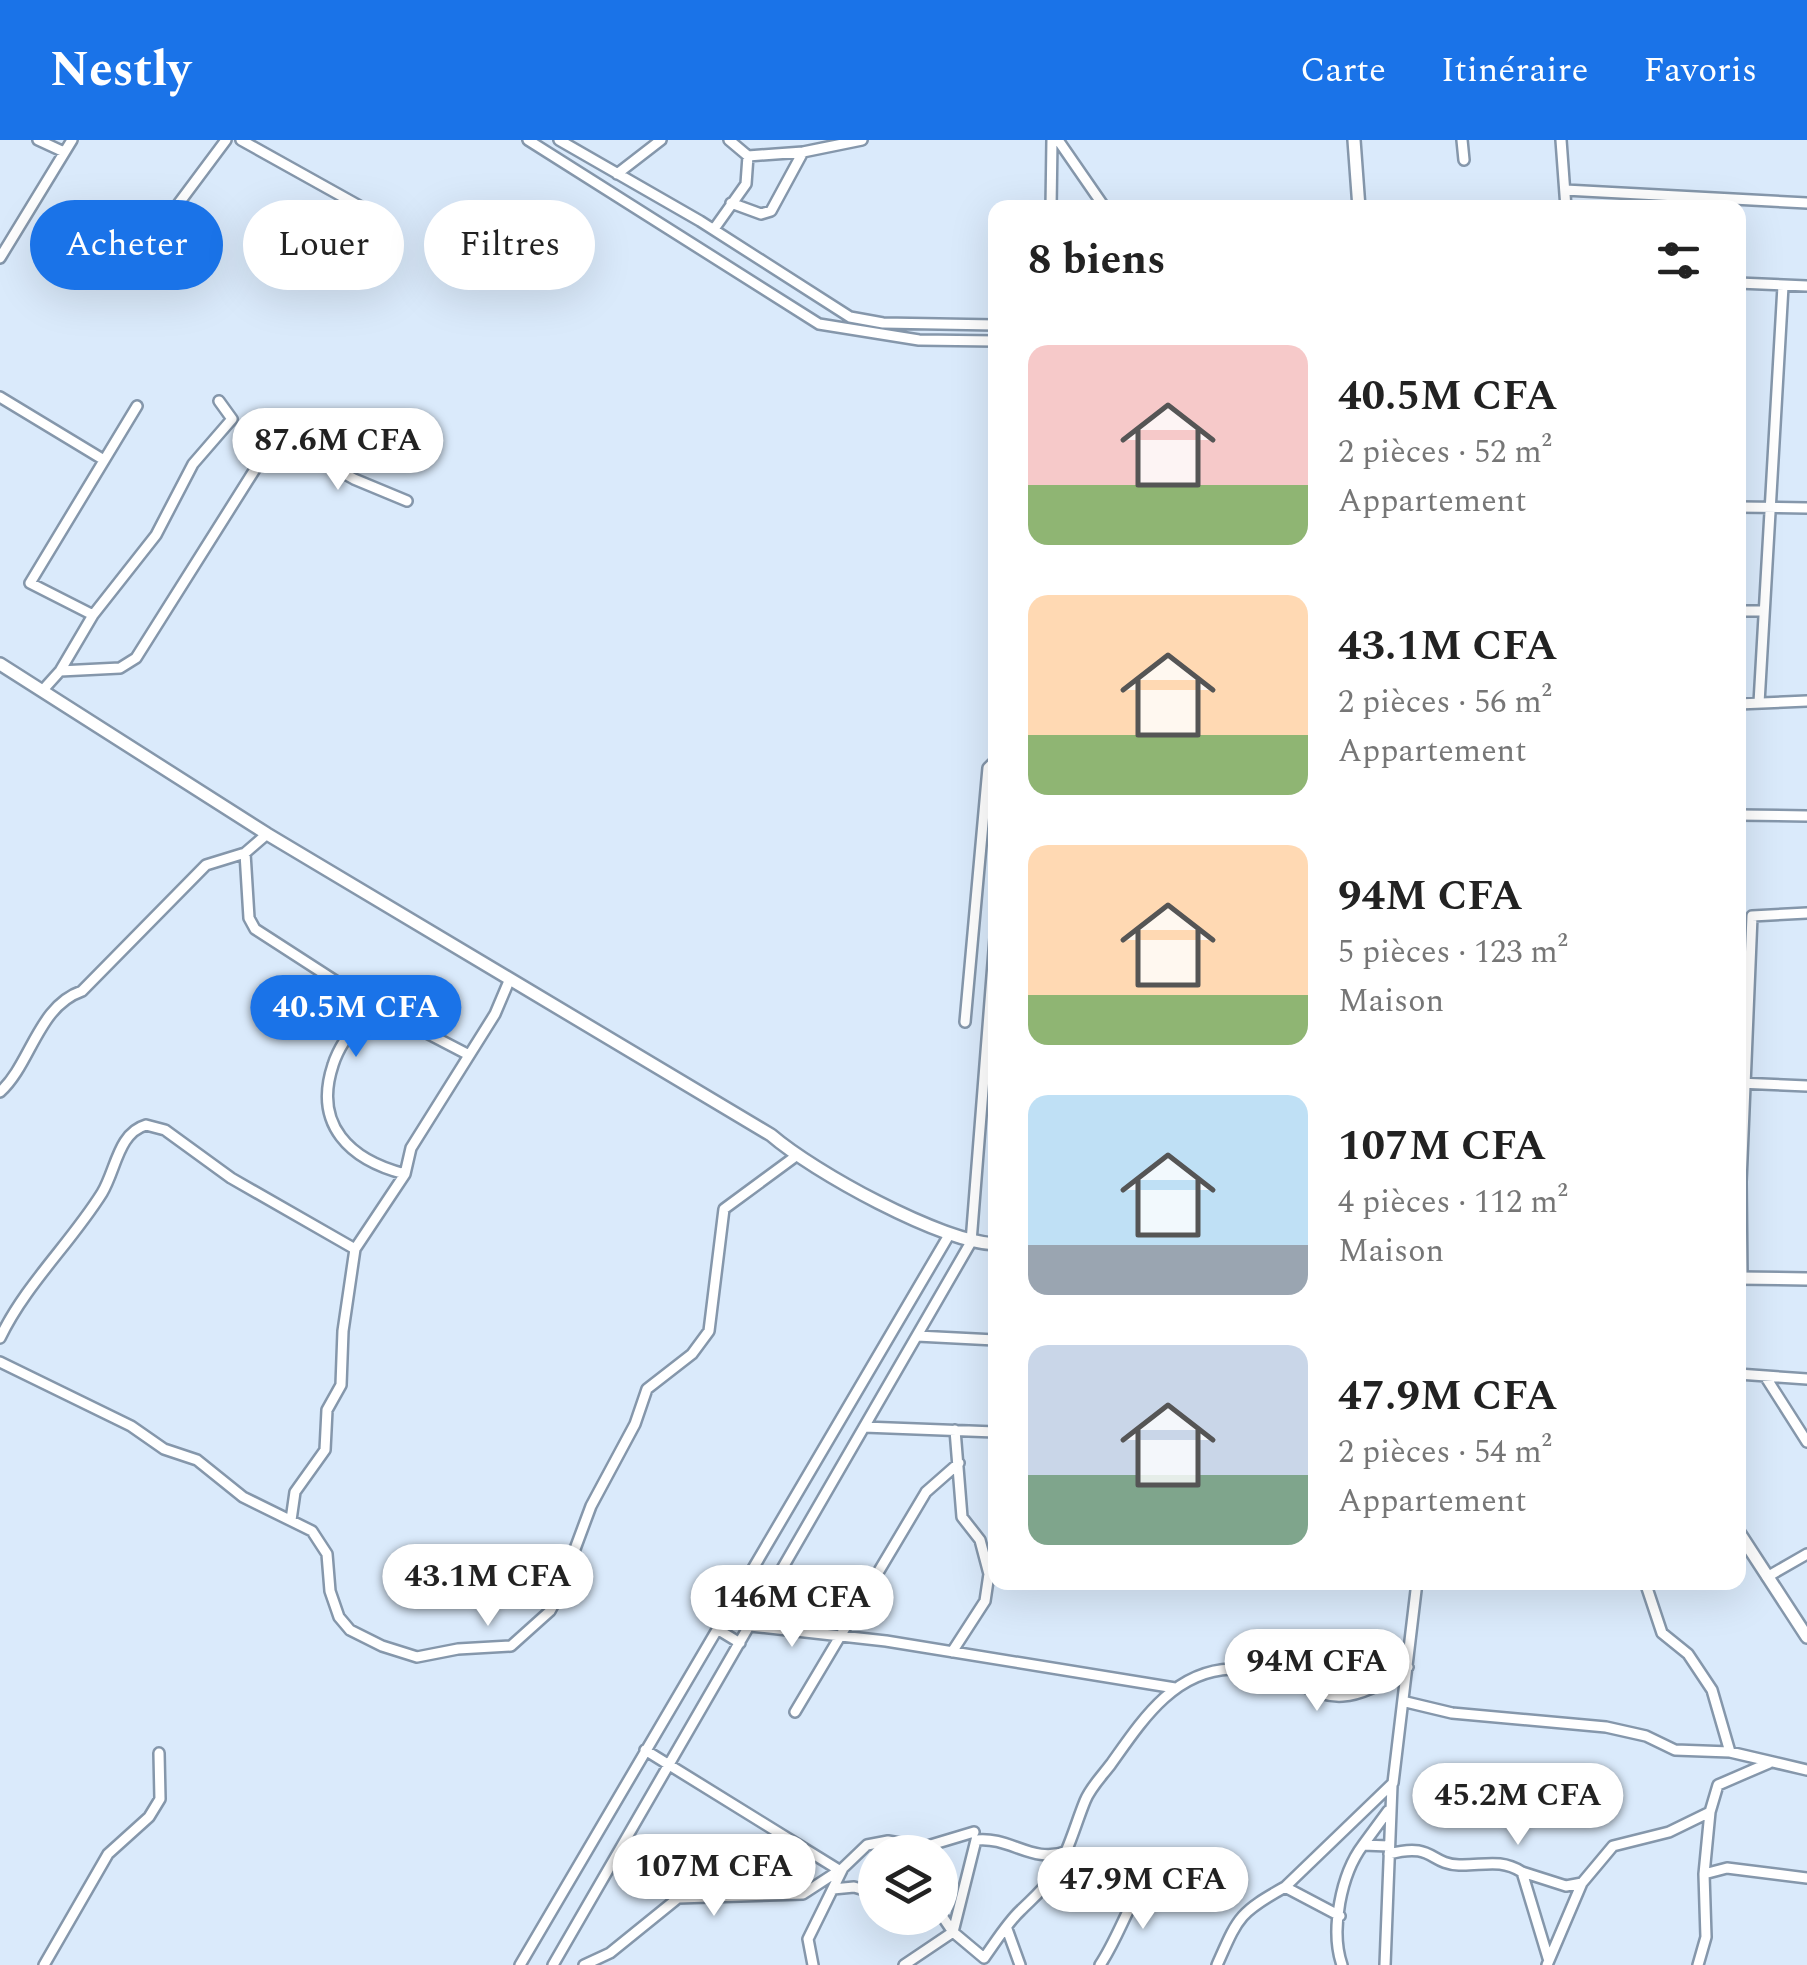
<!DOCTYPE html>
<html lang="fr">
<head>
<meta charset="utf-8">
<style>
  :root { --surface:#fff; --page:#f6f6f6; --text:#222; --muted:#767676; --accent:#1a73e8 }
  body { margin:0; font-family:Spectral,serif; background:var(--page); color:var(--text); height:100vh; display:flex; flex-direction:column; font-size:38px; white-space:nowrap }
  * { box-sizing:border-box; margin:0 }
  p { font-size:32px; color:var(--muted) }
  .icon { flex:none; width:55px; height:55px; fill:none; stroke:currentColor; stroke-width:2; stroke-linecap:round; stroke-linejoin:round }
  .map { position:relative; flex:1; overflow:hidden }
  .drawer { position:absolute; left:988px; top:60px; width:758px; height:1390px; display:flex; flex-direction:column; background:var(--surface); border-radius:20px; box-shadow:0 10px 40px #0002 }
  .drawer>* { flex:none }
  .top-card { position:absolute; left:30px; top:60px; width:808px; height:90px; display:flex; gap:20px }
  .tools { position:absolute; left:858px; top:1695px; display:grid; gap:20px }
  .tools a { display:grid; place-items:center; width:100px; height:100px; border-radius:50%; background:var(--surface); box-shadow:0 10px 40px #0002; font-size:50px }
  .price { position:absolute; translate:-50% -85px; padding:0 22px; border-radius:35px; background:#fff; color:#222; font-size:32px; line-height:65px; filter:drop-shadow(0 2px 5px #0008) }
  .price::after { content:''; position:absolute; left:50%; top:60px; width:30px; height:22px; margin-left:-15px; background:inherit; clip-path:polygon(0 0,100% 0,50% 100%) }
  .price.selected { background:var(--accent); color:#fff }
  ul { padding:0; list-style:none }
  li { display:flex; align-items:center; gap:30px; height:250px; padding:0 40px }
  li span { display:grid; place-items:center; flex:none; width:280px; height:200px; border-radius:20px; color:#555 }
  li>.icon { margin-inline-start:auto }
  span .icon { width:120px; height:120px; fill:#fffc; stroke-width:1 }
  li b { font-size:42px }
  h2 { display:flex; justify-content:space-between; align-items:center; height:120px; padding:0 40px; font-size:42px }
  .chip { padding:0 35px; border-radius:45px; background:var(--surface); box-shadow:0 10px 40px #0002; font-size:35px; line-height:90px }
  .chip.selected { background:var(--accent); color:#fff }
  header { display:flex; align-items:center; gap:60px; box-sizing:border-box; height:140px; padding:0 50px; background:var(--accent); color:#fff }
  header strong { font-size:48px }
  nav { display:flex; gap:55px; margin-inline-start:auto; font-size:35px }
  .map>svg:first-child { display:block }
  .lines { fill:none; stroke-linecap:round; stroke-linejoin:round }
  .street-casing { stroke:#8597ab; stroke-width:14 }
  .secondary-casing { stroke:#8597ab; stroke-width:16 }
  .street { stroke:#fff; stroke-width:9 }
  .secondary { stroke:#fff; stroke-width:11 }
</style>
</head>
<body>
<header>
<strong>Nestly</strong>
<nav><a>Carte</a><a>Itinéraire</a><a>Favoris</a></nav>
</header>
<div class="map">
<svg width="1807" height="1825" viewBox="0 0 1807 1825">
  <rect width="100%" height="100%" fill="#daeafb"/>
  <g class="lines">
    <g class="street-casing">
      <path id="street" d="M38,0L64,12
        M241,0L372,73
        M528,0L819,184L919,200L995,201
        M559,0L700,81L850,177L883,183L995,185
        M729,0L748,16L803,12L862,0
        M1058,0L1105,68
        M1462,0L1464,20
        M1561,0L1566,68
        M617,34L661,0
        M1565,50L1807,63
        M731,63L761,74L771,71L803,12
        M1051,68L1052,0
        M714,89L746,44L748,16
        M0,118L72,0
        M138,118L226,0
        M1738,143L1807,146
        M0,257L104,320
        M1738,367L1807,368
        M1738,471H1763
        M93,475L30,443L137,266
        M60,531L93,475L156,395L193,324L232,279L219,261
        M42,551L60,531L120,528L136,518L257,326L275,306L291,304L354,339L407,361
        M1759,563L1783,146
        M1738,564L1807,561
        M1738,675L1807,676
        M245,713L249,778L255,789L371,864
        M965,882L988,628L995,621
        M1738,943L1807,946
        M0,952C31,924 38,866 82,851L206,725L245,713L267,694
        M405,1034C350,1020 313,985 333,925C340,902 358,883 371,864L469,915
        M1742,1138L1741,1042L1752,776L1807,773
        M917,1196L995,1200
        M0,1198C26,1144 70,1104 102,1053C116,1030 118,993 146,985L165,990L231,1038L355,1109L405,1034L411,1008L495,874L509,841
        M0,1222L131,1286L164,1309L197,1320L243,1357L312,1391L327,1414L330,1451L339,1477L350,1490L382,1506L417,1517L458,1509L511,1506L550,1471L556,1460L591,1366L635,1284L647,1249L692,1214L709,1191L724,1069L796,1016
        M1738,1234L1807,1239
        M1765,1236L1807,1302
        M864,1287L995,1292
        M291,1380L295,1352L325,1310L327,1270L341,1245L343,1191L355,1109
        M1767,1437L1807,1414
        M1645,1442L1662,1493L1688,1514L1712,1550L1730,1612
        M750,1486L886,1501L1175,1548
        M717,1489L740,1503
        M952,1512L985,1461L989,1434L980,1400L962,1377L955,1290
        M1406,1562L1452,1573L1606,1587L1646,1596L1675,1610L1730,1612L1807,1630
        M795,1572L926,1352L959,1323
        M645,1610L839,1730
        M1363,1705L1388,1671
        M1389,1714C1434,1702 1429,1724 1459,1725C1482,1726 1500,1718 1522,1732L1548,1818
        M1522,1732L1566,1746L1582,1743L1547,1825
        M1704,1734L1710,1672
        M1582,1743L1613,1706L1669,1692L1710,1672L1718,1645L1769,1623
        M833,1749L854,1747L875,1753
        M940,1773L953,1792L984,1818C995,1803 1007,1783 1021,1770C1032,1759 1043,1750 1052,1737C1069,1712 1074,1688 1085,1661C1090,1648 1102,1636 1111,1624C1141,1582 1173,1531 1231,1529C1316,1526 1313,1593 1408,1527
        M1340,1776L1285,1747L1393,1643L1417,1442
        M1007,1789L1020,1825
        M44,1825L108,1714L149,1677L160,1659L159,1613
        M520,1825L949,1095
        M553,1825L971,1102L995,798
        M584,1825L610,1813L678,1758L803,1754L843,1728
        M813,1825L808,1799L843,1728L867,1705L888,1701L924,1707L974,1692
        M904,1825L953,1792L976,1700C1011,1696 1032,1725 1068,1711
        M1100,1825C1120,1795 1129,1760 1151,1733
        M1217,1825C1238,1778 1238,1773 1285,1747
        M1342,1825C1330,1790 1341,1734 1363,1705L1389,1706
        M1385,1825L1392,1645
        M1698,1825L1706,1797L1704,1734L1727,1728L1807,1738"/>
    </g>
    <g class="secondary-casing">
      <path id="secondary" d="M1354,0L1359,68
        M0,524L267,694L771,995C814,1032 939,1101 995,1104
        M1738,1138L1807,1139
        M1738,1391L1807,1497"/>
    </g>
    <use href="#street" class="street"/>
    <use href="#secondary" class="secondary"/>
  </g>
</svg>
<div class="tools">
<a><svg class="icon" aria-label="layers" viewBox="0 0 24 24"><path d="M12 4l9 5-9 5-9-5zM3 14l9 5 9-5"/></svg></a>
</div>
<b class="price" style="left:338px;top:353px">87.6M CFA</b>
<b class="price selected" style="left:356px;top:920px">40.5M CFA</b>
<b class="price" style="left:488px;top:1489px">43.1M CFA</b>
<b class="price" style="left:792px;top:1510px">146M CFA</b>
<b class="price" style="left:1317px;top:1574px">94M CFA</b>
<b class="price" style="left:1518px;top:1708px">45.2M CFA</b>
<b class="price" style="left:714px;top:1779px">107M CFA</b>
<b class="price" style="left:1143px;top:1792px">47.9M CFA</b>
<div class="top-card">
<a class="chip selected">Acheter</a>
<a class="chip">Louer</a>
<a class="chip">Filtres</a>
</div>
<section class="drawer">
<h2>8 biens<svg class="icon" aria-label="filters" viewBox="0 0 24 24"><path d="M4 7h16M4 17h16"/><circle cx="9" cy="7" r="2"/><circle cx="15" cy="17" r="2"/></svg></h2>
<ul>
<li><span style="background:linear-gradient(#f6c9c9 70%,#8fb573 0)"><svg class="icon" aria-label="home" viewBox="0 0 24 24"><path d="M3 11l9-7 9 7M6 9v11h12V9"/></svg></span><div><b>40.5M CFA</b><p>2 pièces · 52 m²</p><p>Appartement</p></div></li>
<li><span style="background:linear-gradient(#ffd9b3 70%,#8fb573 0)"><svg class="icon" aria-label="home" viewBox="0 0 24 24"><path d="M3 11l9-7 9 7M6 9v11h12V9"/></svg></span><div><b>43.1M CFA</b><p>2 pièces · 56 m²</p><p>Appartement</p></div></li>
<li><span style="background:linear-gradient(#ffd9b3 75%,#8fb573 0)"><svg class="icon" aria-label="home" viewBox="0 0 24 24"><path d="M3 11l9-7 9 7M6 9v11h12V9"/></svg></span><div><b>94M CFA</b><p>5 pièces · 123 m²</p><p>Maison</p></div></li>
<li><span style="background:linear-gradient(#bfe0f5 75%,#9aa5b1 0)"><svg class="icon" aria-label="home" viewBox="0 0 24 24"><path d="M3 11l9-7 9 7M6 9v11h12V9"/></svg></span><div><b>107M CFA</b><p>4 pièces · 112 m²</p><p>Maison</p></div></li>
<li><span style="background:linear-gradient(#c9d6e8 65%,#7fa58c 0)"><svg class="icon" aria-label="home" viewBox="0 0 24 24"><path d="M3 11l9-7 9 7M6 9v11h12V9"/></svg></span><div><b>47.9M CFA</b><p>2 pièces · 54 m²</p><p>Appartement</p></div></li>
</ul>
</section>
</div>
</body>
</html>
